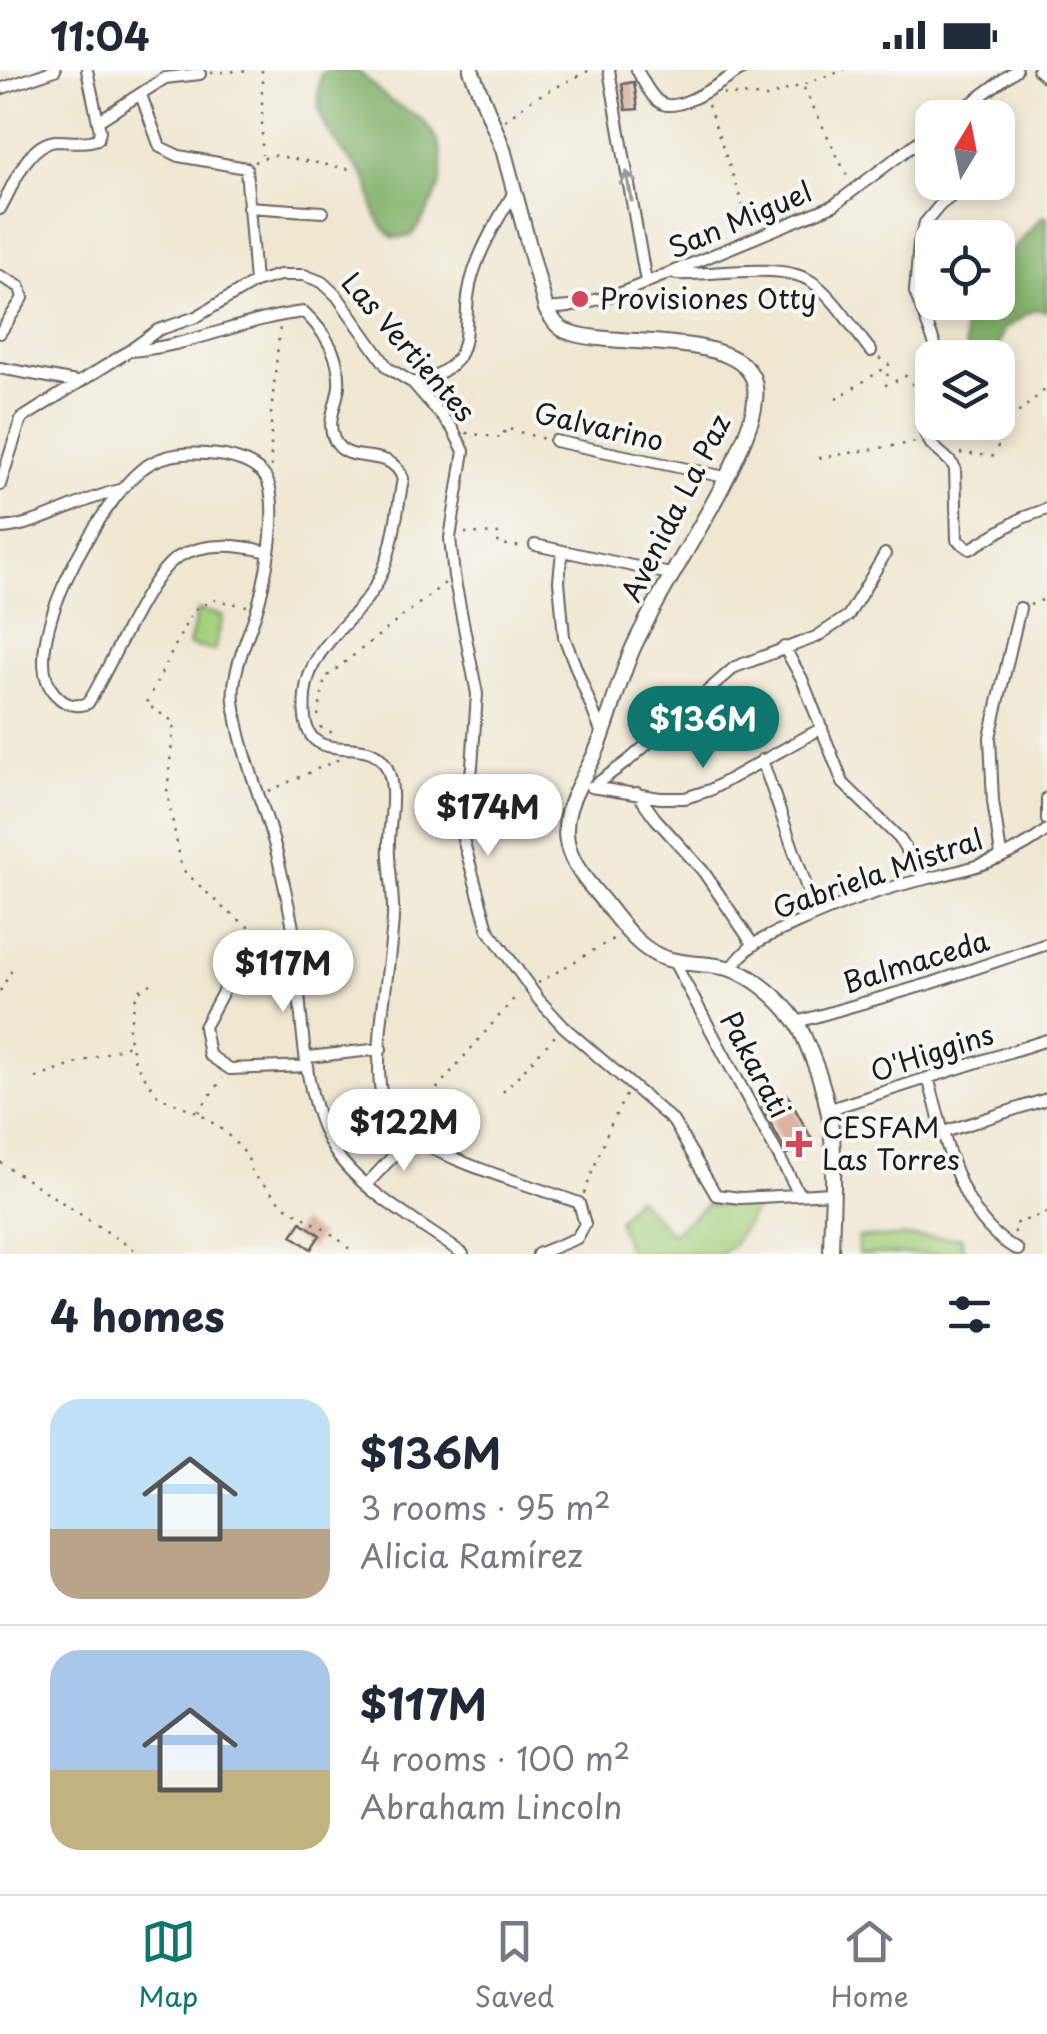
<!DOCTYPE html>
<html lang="en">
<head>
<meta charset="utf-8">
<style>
  :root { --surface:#fff; --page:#f2f2f3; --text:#1f2937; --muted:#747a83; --line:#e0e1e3; --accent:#0f766e }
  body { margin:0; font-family:"Playpen Sans",sans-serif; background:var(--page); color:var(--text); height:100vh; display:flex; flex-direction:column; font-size:38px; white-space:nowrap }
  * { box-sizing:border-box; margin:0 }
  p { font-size:32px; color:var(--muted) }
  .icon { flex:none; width:55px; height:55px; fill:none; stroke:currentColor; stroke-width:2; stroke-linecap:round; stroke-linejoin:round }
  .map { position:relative; height:1184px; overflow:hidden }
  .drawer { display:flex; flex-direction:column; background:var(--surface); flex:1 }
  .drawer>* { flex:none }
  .needle { width:65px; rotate:10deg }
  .tools { position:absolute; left:915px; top:30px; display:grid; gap:20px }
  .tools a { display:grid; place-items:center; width:100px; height:100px; border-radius:20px; background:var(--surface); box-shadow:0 5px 15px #0003; font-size:50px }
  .price { position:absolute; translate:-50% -85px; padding:0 22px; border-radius:35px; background:#fff; color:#222; font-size:32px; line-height:65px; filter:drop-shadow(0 2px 5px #0008) }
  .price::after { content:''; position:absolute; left:50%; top:60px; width:30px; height:22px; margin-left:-15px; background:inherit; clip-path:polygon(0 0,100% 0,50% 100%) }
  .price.selected { background:var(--accent); color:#fff }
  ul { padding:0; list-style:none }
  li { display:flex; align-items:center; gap:30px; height:250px; padding:0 50px }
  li+li { border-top:2px solid var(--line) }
  li span { display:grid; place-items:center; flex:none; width:280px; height:200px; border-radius:30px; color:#555 }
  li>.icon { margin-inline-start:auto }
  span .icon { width:120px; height:120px; fill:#fffc; stroke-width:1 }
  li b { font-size:42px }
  h2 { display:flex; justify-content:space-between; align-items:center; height:120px; padding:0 50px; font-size:42px }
  .status { display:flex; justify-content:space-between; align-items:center; height:70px; padding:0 50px; background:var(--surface); direction:ltr }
  .status svg { height:28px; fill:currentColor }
  .menu { display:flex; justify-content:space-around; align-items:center; height:140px; border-top:2px solid var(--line); background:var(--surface); font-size:28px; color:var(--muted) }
  .menu a { display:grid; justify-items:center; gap:5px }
  .menu .selected { color:var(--accent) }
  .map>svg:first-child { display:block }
  .green { fill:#a6d17e; stroke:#61764d; stroke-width:2.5 }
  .forest { fill:#84b36d; stroke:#506844; stroke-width:2.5 }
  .building { fill:#d0987f }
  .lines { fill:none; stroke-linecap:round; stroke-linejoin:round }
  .street-casing { stroke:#66635b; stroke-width:14 }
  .secondary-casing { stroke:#66635b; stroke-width:18 }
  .path { stroke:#66635b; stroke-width:2.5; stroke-dasharray:2.5 8; stroke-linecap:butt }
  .street { stroke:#fff; stroke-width:10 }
  .secondary { stroke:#fff; stroke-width:14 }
  .oneway { stroke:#999 }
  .poi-dot { fill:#d1495b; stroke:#f6f6f2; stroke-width:4 }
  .labels { text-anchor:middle; stroke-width:8; stroke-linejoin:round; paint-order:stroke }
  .street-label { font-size:28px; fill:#1c1c1c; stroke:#f6f6f2 }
  .poi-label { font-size:28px; fill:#1c1c1c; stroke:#f6f6f2; text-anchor:start }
</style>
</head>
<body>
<div class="status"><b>11:04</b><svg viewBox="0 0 49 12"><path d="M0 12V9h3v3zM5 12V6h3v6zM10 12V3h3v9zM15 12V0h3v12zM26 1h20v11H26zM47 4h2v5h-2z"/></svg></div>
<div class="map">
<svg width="1047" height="1184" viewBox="0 0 1047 1184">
  <rect width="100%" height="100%" fill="#f6f6f2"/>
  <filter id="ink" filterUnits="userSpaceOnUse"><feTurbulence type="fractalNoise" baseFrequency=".01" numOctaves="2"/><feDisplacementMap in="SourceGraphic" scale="20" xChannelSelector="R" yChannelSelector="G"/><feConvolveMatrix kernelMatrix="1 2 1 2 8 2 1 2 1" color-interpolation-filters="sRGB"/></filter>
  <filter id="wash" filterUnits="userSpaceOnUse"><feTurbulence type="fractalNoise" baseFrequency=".0048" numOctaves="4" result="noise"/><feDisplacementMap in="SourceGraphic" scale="40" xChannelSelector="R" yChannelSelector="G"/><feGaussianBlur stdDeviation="2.25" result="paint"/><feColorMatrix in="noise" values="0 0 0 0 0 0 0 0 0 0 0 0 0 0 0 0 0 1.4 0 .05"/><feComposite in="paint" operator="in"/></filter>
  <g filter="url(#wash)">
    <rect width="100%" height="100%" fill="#efe7d0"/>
    <path class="green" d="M198,540L223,546L214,581L189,575Z
      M636,1127L672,1164L706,1135H758L733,1175L721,1184H630L618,1151Z
      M858,1167H962V1184H858Z"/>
    <path class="forest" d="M327,0H357C368,10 379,23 392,32C403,39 416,43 425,53C459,90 437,133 411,166L394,168C370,147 377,140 368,113C365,104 356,96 349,89C324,60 313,42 321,4Z
      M1047,146V241L1035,239L1004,259L995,287H967L961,233L998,232V196L1042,147Z"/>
    <g id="blocks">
      <path class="building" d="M634,12L638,39L626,40L622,14Z
        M787,1024L812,1070L787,1084L762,1037Z
        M301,1152L320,1165L311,1179L292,1166Z"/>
    </g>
  </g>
  <g filter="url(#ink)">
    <use href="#blocks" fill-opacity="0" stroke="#66635b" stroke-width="2.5"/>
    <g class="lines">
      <g class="street-casing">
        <path id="street" d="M609,0L646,212
          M637,0C643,10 650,27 661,33C679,44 724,10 741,0
          M1038,0L1047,8
          M0,19L55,0
          M141,25L160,77L179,86L246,98L255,212
          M951,48L1016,0
          M98,51L165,8L200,4
          M248,137L323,142
          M0,139C13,117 27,73 56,71C71,71 84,74 98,69L100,61L87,0
          M676,204C715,206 784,190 815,214C837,231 853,259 871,281
          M0,206L20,217L23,228L0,263
          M546,239L569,237L621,223L834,135L932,61
          M130,281C190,277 245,248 304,242C325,262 341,286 339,316C337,335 326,351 334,369C347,399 390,373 403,409C397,440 394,476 381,505C361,551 310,571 305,625C297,714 372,650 389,703C397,729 387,760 389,786C390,807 394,827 393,847C391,897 373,975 381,1022C383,1037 392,1051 404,1060C445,1093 529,1114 579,1133L585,1154L577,1168L538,1184
          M940,288L915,222L919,173L925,153L940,135L971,112
          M0,298L76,312
          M413,313C488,294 455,255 474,201C483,174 498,149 513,124
          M932,318C920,332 919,358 931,374C939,383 948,387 955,398L957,470L970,479L1022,448L1047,439
          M555,371L725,407
          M0,415L21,349L129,281L158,260L196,247L255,212L280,205H304L322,212L337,226L388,298L413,313L452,358L464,381L450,468L454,506L477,624L472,697L461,762L488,859L539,930L564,957L673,1051L716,1125L741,1128L832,1123
          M0,458C38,457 79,429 120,420
          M535,475L670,504
          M562,481L559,511L564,567L602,664
          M269,482C239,475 206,471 178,487C147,505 110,600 88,633C75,638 65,635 55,624C13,579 102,430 142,399C160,385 185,382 207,384C227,385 248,389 263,404C284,426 264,523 253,551C245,573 231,607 234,631C240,685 264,732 277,784C283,810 290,838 294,865C302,931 299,1023 334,1080C360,1121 423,1155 463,1184
          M784,577L802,609L843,713L899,768L925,809
          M762,690L816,844
          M591,717L660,728H685L710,720L822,658
          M592,717L628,691L735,597L816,567L848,546L885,484
          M637,723L655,748L703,801L752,873
          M1047,728V750
          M1001,785L993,731L990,667L1020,538
          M673,890L798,1122
          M731,899C750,872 764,868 793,855C835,836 880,819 925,809C968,800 1013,788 1047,760
          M232,905L204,957L209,985L230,999L308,996
          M797,952L932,913L1047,874
          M308,987L381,979
          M928,1008C946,1068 958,1150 1018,1180
          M830,1039L1047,970
          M944,1062L1047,1029
          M367,1114L412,1066"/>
      </g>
      <g class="secondary-casing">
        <path id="secondary" d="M471,0L503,79L546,239C552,248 556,257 566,261C608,279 728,260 752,306C758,318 755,338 751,350C725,428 668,502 633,578C619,610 611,644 598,677C585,709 558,739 568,776C573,797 590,815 604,832C619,851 635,874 657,885C680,896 707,892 731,899C754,906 781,930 795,950C802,960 806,973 811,984C842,1057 832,1108 831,1184"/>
      </g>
      <path class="path" d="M262,0V85
        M211,3L253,0
        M804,18L849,110
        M723,24L767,27L845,0
        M708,35L750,155
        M505,50L531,30L590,0
        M254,92L273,85L350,99
        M879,288L889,295L886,315L906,306L917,320
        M836,329L888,296
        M466,363L503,368L505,358L544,369
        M960,383L993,386L1012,348L1047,318
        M819,388L917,372
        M271,397V344L280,256
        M465,463L500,464L498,474L525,477
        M1030,535L1047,528
        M247,536L214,530L193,540L146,634L174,652L167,722L182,799L222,837L258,864L282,862
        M318,646L325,608L445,513
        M320,657L335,664
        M269,721L339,689
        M238,896L258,865
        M538,913L618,866
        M151,914L137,922L128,962L135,993L159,1027L197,1042L224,1061L247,1085L253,1106C267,1115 276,1130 288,1138C312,1153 335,1162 354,1184
        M0,921L12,900
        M36,1008L129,975
        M503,1022L556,965
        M198,1042L223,1008
        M424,1059L438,1017L518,924
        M0,1092L141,1184
        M584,1124L609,1058L626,1025
        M1015,1163L1014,1154L1047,1143"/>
      <use href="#street" class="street"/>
      <use href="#secondary" class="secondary"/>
    </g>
    <defs><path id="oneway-shaft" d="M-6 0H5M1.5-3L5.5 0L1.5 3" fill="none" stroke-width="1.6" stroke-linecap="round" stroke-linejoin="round" transform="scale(2.5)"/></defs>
    <use class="oneway" href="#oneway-shaft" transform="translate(629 116) rotate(-100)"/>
  </g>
  <g class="poi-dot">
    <circle cx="580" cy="229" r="10"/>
    <path d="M794 1059h10v10h10v10h-10v10h-10v-10h-10v-10h10z"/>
  </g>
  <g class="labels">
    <g class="street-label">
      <text transform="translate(740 150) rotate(-23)" y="10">San Miguel</text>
      <text transform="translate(408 277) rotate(49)" y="10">Las Vertientes</text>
      <text transform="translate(599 357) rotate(13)" y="10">Galvarino</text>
      <text transform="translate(676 438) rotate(-63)" y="10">Avenida La Paz</text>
      <text transform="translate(878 804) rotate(-19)" y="10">Gabriela Mistral</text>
      <text transform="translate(916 892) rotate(-17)" y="10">Balmaceda</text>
      <text transform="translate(932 983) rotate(-18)" y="10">O'Higgins</text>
      <text transform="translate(755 995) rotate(62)" y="10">Pakarati</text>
    </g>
    <g class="poi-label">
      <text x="600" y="239">Provisiones Otty</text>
      <text x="822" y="1068">CESFAM<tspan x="822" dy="32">Las Torres</tspan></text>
    </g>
  </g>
</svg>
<div class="tools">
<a><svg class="needle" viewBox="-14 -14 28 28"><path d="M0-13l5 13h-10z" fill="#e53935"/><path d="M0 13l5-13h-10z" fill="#747a83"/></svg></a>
<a><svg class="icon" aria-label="locate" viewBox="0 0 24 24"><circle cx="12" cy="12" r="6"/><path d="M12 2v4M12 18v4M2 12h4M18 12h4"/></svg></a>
<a><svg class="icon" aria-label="layers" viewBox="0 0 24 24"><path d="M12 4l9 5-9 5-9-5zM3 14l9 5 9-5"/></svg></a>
</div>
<b class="price selected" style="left:703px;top:701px">$136M</b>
<b class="price" style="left:488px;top:789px">$174M</b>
<b class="price" style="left:283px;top:945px">$117M</b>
<b class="price" style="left:404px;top:1104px">$122M</b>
</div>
<section class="drawer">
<h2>4 homes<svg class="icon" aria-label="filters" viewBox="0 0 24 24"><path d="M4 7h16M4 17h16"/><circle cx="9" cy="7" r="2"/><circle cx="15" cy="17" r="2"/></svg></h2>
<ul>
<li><span style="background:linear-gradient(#bfe0f5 65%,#b9a48a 0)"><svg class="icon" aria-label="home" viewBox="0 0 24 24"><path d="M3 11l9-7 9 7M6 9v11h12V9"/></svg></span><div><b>$136M</b><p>3 rooms · 95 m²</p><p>Alicia Ramírez</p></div></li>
<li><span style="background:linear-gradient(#a9c7e8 60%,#c2b280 0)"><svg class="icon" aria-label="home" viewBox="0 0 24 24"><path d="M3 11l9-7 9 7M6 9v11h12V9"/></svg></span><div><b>$117M</b><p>4 rooms · 100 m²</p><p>Abraham Lincoln</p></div></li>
</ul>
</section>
<nav class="menu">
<a class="selected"><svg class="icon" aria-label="map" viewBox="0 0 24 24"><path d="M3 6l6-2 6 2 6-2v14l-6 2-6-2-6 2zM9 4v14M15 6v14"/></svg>Map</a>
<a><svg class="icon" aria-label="saved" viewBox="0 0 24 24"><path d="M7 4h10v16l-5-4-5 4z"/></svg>Saved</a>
<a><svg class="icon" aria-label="home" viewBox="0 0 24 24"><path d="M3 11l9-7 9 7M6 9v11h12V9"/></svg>Home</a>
</nav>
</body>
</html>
